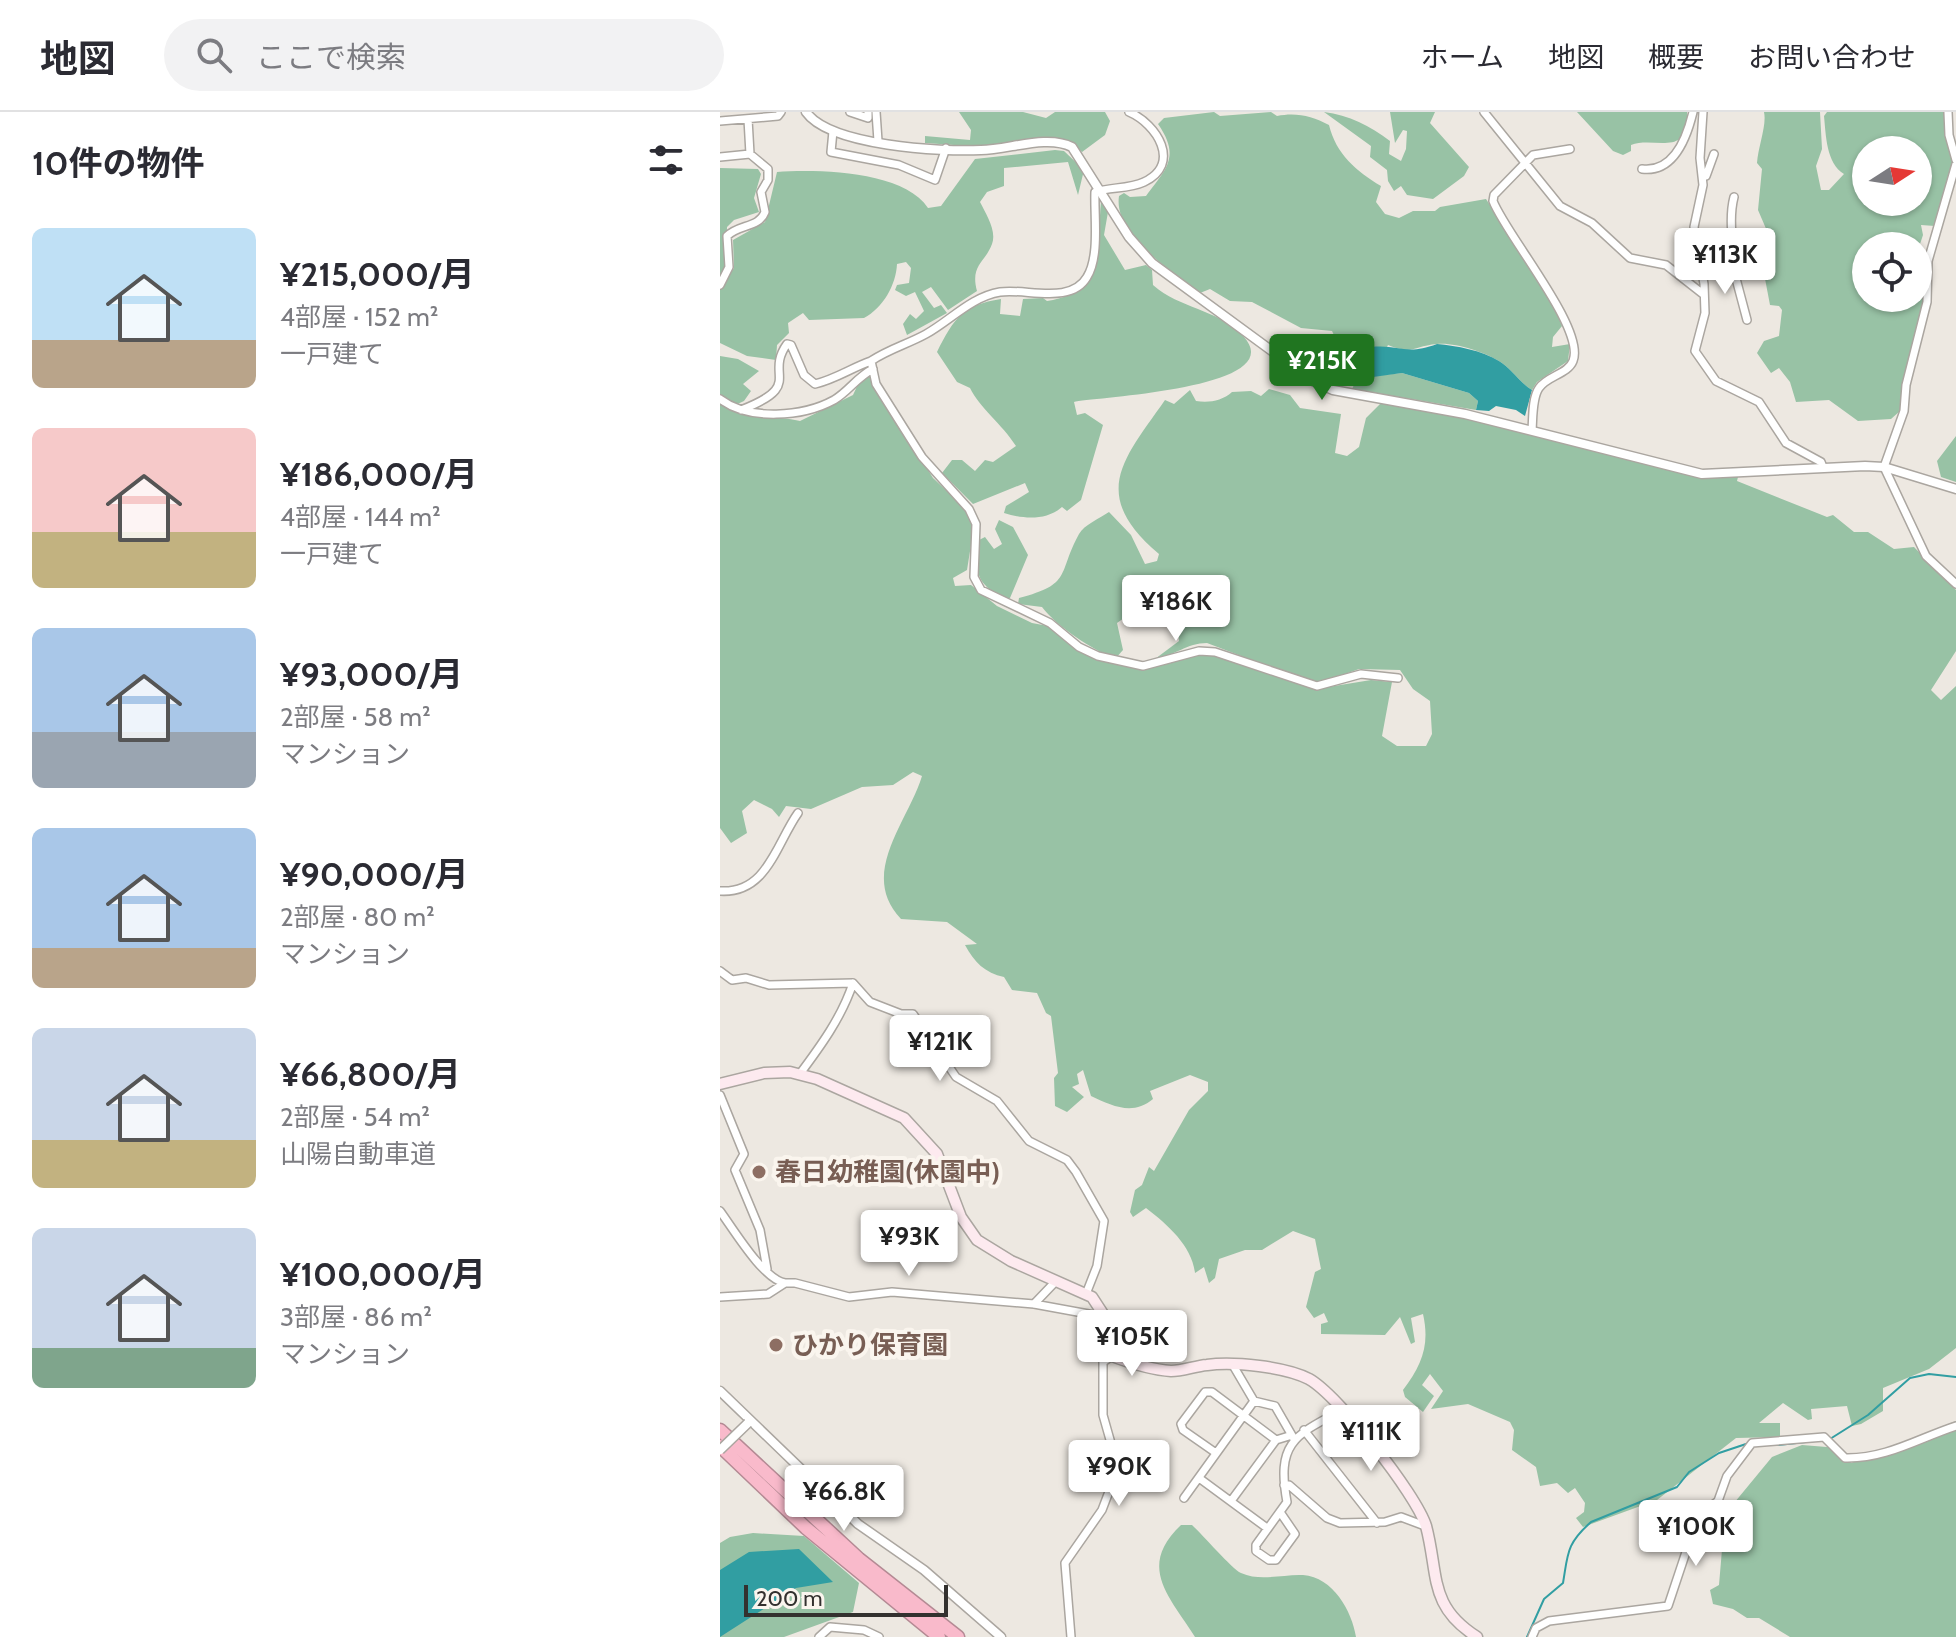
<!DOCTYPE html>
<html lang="ja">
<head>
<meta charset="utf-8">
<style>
  :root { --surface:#fff; --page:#f2f2f3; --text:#2b2b33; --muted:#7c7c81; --line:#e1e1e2; --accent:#207520 }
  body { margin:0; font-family:Cabin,"Noto Sans JP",sans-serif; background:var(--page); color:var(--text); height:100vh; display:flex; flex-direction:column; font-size:30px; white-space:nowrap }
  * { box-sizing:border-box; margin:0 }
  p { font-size:26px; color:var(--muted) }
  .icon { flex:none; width:44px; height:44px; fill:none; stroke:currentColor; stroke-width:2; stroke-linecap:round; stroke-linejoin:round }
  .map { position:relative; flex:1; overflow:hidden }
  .drawer { display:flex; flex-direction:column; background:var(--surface); width:720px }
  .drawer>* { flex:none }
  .needle { width:52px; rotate:78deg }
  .tools { position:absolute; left:1132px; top:24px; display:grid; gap:16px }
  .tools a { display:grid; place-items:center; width:80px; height:80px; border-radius:50%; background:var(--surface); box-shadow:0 2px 6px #0004; font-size:40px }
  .scale { position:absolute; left:24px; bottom:20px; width:204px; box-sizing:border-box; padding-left:8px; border:4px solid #33312f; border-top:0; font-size:22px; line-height:28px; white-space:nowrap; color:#33312f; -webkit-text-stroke:6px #faf5ee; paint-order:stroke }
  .price { position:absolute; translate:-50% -68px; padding:0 18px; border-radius:8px; background:#fff; color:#222; font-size:26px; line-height:52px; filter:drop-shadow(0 2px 4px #0008) }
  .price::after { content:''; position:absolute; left:50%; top:48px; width:24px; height:18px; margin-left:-12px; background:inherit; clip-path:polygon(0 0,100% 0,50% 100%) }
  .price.current { background:var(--accent); color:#fff }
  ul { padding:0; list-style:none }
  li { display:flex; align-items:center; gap:24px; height:200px; padding:0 32px }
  li span { display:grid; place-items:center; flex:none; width:224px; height:160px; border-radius:12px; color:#555 }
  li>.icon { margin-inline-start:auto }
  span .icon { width:96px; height:96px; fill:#fffc; stroke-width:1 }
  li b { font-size:34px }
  h2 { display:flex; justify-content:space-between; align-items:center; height:96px; padding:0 32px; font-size:34px }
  header { display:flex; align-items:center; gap:48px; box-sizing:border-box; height:112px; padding:0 40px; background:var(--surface); border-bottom:2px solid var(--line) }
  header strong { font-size:38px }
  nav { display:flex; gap:44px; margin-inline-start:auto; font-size:28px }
  .search { width:560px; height:72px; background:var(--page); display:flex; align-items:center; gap:20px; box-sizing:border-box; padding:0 28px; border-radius:44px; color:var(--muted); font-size:30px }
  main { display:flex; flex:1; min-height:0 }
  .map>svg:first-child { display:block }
  .green { fill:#98c2a5; fill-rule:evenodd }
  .water { fill:#319ea2 }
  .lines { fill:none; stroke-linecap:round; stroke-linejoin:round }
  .stream { stroke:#319ea2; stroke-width:2 }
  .minor-casing { stroke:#aba6a0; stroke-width:10 }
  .tertiary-casing { stroke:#aba6a0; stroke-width:11 }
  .secondary-casing { stroke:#aba6a0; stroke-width:13 }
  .motorway-casing { stroke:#b48a94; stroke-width:15 }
  .minor { stroke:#fff; stroke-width:7 }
  .tertiary { stroke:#fff; stroke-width:8 }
  .secondary { stroke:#fdeaef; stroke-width:10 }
  .motorway { stroke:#f9bacb; stroke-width:12 }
  .tertiary-bridge-casing { stroke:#aba6a0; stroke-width:11; stroke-linecap:butt }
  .tertiary-bridge { stroke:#fff; stroke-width:8 }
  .education-dot { fill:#8d6e63; stroke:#faf5ee; stroke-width:3 }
  .labels { text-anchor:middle; stroke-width:8; stroke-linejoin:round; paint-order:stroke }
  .education-label { font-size:26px; font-weight:bold; fill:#785e54; stroke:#faf5ee; text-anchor:start }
</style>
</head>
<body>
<header>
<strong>地図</strong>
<div class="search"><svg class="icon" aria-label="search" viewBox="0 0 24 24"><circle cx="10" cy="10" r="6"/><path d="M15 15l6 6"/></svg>ここで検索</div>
<nav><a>ホーム</a><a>地図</a><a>概要</a><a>お問い合わせ</a></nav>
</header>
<main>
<section class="drawer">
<h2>10件の物件<svg class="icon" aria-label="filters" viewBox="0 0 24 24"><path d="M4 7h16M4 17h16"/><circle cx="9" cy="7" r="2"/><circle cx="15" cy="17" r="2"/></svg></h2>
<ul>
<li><span style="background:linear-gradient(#bfe0f5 70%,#b9a48a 0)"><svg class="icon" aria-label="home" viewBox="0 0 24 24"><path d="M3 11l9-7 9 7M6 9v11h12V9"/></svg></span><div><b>¥215,000/月</b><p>4部屋 · 152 m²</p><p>一戸建て</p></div></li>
<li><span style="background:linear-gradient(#f6c9c9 65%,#c2b280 0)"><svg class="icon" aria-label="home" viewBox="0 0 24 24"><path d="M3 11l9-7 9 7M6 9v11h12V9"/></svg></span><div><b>¥186,000/月</b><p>4部屋 · 144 m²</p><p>一戸建て</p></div></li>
<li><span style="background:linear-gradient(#a9c7e8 65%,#9aa5b1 0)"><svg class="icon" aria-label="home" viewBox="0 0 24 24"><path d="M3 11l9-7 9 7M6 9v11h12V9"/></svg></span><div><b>¥93,000/月</b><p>2部屋 · 58 m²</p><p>マンション</p></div></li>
<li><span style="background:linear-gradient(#a9c7e8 75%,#b9a48a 0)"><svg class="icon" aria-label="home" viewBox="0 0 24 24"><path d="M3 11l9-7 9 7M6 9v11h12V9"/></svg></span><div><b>¥90,000/月</b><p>2部屋 · 80 m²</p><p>マンション</p></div></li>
<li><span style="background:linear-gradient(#c9d6e8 70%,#c2b280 0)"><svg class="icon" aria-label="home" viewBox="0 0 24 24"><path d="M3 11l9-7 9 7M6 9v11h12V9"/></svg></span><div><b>¥66,800/月</b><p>2部屋 · 54 m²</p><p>山陽自動車道</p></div></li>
<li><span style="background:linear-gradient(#c9d6e8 75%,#7fa58c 0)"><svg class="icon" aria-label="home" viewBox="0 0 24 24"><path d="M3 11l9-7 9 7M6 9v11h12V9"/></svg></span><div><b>¥100,000/月</b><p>3部屋 · 86 m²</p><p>マンション</p></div></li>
</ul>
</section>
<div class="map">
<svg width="1236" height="1525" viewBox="0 0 1236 1525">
  <rect width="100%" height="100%" fill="#ede8e1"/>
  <path class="green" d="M239,0H303L326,6L335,0H385L390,9L385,23L362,40L351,30L343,28L263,35L205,31V24L250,28L251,18Z
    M494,0L500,4L551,0L557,4C576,0 592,4 609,13C616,42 636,59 661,74L656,90L665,102L679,106L693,99H715L720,95L766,87L830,185L842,214L833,225L832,235L850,232L848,249L817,270L812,278C799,270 791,256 779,249C764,240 734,230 717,232C694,234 693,243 668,233L653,264L682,261L749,281L758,289L756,298L632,277L636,269L612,219L581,216L532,190L510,189L490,177L480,181C453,160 393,123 399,84L404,81L410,85L426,84C446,57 461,45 438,12L444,6Z
    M604,0C629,3 650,14 670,29L669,42L681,49L686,37L687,19L683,18L675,31L670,0H715L710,11L749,55L744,64L713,87L687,83L681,74L674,79L668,69L667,58L650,45L651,34Z
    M857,0H967C970,47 934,24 911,33V39L903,43L893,39Z
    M1044,0H1100L1102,37L1096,54L1101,78H1109L1124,62C1106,51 1106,23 1104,4L1107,0H1226L1224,9L1235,49L1215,114L1201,113L1203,123L1200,132C1221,184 1187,247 1180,299L1171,307L1138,309L1109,288L1076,290L1070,270L1059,256L1051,261L1037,241L1044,229L1059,224L1062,198L1059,194L1050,193L1042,151L1047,148L1044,137L1050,126L1038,98L1042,57L1037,51C1038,35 1047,13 1044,0ZM1146,38H1198V90H1146ZM1146,134H1198V186H1146Z
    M335,38L344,39L364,58L358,83L348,50L284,56V74L267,80L260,90C266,102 277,119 272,132C265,151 250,153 257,179L228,198L211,175L202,180L214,196L221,193L227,201L187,223L183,212L190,202L196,207L204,199L195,180L186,184L175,178L177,173L189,171L191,156L186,150L177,152C176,173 163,196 144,206L89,208L83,201L68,211L69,221L57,233L56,248L27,244L0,231V177L14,156L13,128L45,110L57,60C98,57 184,59 208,96L221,94L255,47Z
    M0,56L38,57L41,62L34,86L39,100L14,108L7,115L6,158L0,164Z
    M381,89L388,100L384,123L405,158L426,153L432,158L433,173C460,197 496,196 523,224C573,277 374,285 354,290L357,303L365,301L383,313L361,388L347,399L342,395C326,409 303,407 284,401L286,394L309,380L305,371L253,392L222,361L232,348H242L255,359L265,348L273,350L296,334C282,312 259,295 250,276L237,270L217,240C234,206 243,193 281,187L280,202L300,204L303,187L323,186L327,189C384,181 377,135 381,89Z
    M0,244L18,247L39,259L23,272L31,279L24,289L9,296C21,305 62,304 80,309L133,283L140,268L149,263L213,366L246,397L254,414L247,458L233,466L235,474L251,473L277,494L312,511L328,514L357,537L377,547L423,558L479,542L495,543L596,577L651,568L672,570L662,624L677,634H706L712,622L710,589L693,577L680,558L639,557L603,570L584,568L487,531C467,531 454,544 435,547L459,529L455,490L414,499L397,511L403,538L395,547C372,537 337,515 322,495L298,492L299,486C353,472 337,462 359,422C364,413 380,406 389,400L411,423L425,452L437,449L439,442C368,382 404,347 445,288L454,292L470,278L476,289C489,291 502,289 512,280L531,279L541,284L549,277L570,283L580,296L621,302L615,341L627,344L639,335L646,306L661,291L745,304L977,362L1018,365L1017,369L1107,405L1113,403L1134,420H1148L1174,437L1194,435L1236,478V539L1211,578L1221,588L1236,574V1236L1209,1257L1163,1276V1299L1141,1312L1132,1314L1127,1294L1091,1297L1092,1307L1088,1308L1063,1291L1039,1311H1060V1325L1016,1326L937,1388L863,1415L856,1406L864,1400L865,1391L855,1376L848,1381L837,1371L820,1374L816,1355L792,1338L794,1318L790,1310L748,1292L711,1297L723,1279L710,1262L702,1273L714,1284L703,1300L685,1285L683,1278C702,1253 710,1233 703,1202L691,1206L695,1230L691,1232L680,1205L665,1223L601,1222V1212L608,1210L604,1201L594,1206L586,1195L595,1160L601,1157L595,1127L573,1119L542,1138H525L499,1147L495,1166L489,1171L484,1155L475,1161C472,1134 448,1113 426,1096L413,1105L410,1100L415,1078L422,1073L429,1055L434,1059L469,998L488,979V970L470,963L430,979L433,987C413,1004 392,994 371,984L363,958L357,962L359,972L352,975L364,985L347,1000L335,994L334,966L338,961L331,904L326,901L317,881L292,878L284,865C265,861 254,850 245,833L257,832L227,810L181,807C138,762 188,710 202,664L193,660L173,673L142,675L91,697L66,694L59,705L52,697L34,688L22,699L27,721L11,731L0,716Z
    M1236,324V370L1221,365L1217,349Z
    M279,408L293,415L308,443L290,486L284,488C254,468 256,463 259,428L265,425L274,437L282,432L275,417Z
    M1236,1309V1525H1070L1039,1506H1027L1013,1497L993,1492L990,1478L999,1473L1005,1402L1052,1345L1082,1333L1119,1336L1131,1351Z
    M461,1413H472C483,1423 512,1457 521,1461C541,1470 562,1462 583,1463C613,1465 632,1499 636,1525H475C449,1484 417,1455 461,1413Z
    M33,1421L84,1424L139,1471L133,1500L64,1525H0V1431L10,1425Z"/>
  <path class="water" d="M717,232C737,234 761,238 779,249C791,256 799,270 812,278L805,304L796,298L776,294L769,299L756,298L758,289L749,281L682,261L653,265L648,242L651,235C679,232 686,244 717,232Z
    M79,1437L113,1470L76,1476L0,1525V1458L29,1440Z"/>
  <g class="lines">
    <path class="stream" d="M1110,1327L1148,1303L1190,1266L1209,1262L1236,1265
      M1058,1333L1104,1328
      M807,1525L824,1487L843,1471C848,1442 846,1432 871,1410L957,1375L969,1360L999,1341L1026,1332"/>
    <g class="minor-casing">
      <path id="minor" d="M130,0L148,6V0
        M156,0L158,29
        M409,0C437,12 462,52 424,70C409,77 390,75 375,80C374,104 380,144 367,165C351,193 306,176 280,180C251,185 231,208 206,222C188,232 169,237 151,249L156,272L202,345L249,397L256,412L254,465L261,478L330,511L359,535L378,544L423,554L479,539L495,540L597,574L641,562L678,566
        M764,0L840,94L872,111L910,146L946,153L983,182
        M983,0L980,46L983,73L974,115L984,172L985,201L975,239L996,269L1039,290L1066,331L1101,350L1103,355
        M1228,0L1229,23L1236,48
        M0,9L58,4L61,0
        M113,19L111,40L179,53L215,68L226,36
        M0,45L30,42L28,7
        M1236,52L1208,149L1207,190L1186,273L1184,299L1164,355L1206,444L1236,472
        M922,57C954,61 967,25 973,0
        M983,63L986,64L994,42
        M1014,159C1014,135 1008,108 1014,85
        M982,161L1014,159L1027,208
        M0,173L9,155L7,124C19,112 39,116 45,100L41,80L48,68V57L30,42
        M0,287C29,309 83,305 114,288C129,279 137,265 153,257
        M21,298C85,273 44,264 67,232L71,233L84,263L95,272C116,267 131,256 151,249
        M812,318C813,306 812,286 819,276C827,264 848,262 853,249C866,217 786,123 773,89L774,83L813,43L850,37
        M0,779C47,782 56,732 78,701
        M0,859L12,868L26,866L49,873L133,871L150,890L181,902H193L236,965L277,989L309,1029L347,1048L356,1060L384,1109L377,1154L366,1182
        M79,963C100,935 122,905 133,871
        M0,983L24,1042L15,1058L40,1118L47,1157
        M0,1099C14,1118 43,1167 65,1171
        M0,1185L48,1182L65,1171H75L129,1185L172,1180L314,1192L385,1205
        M314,1192L336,1169
        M514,1255L534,1289L555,1294L574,1327
        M584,1318L657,1411
        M496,1341L463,1318L461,1312L485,1280H492L556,1328
        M479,1366L547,1416
        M564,1373H569L607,1406L620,1411L665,1410L681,1405L705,1414
        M464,1386L534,1289
        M511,1389L556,1328L569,1324
        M560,1400L575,1422L556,1448H549L536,1439V1433L567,1390C556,1330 575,1323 624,1297
        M99,1525L110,1515L144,1518L159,1525
        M351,1525L345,1451L382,1398L398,1356L383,1303V1250L392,1244
        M812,1525L816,1516L829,1509L948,1494L978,1404L998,1389L1007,1364L1032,1331L1104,1325L1125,1346C1166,1347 1199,1326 1236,1314"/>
    </g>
    <g class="tertiary-casing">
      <path id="tertiary" d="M86,0C110,34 221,40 261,38C288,38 327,22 352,35L409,125L432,151L593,269L613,278L745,302L982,362L1145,354L1164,355L1236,377
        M0,1279L138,1412L204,1458L281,1525"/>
    </g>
    <g class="secondary-casing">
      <path id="secondary" d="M0,972L44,961L70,960L97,967L184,1006L217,1042L241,1105L257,1128L291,1149L372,1185L385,1205L392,1244C408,1250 434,1258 451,1259C463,1259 475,1254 487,1253C513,1249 566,1255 589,1267C618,1283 696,1382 706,1414C719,1463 708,1494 757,1525"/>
    </g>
    <g class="motorway-casing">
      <path id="motorway" d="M0,1318L139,1447L238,1525
        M0,1334L86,1416L219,1525"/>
    </g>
    <use href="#minor" class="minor"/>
    <use href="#tertiary" class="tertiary"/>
    <use href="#secondary" class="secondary"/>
    <use href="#motorway" class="motorway"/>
    <g class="tertiary-bridge-casing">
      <path id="tertiary-bridge" d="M0,1338L28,1311"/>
    </g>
    <use href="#tertiary-bridge" class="tertiary-bridge"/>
  </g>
  <g class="education-dot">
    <circle cx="39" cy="1060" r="8"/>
    <circle cx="56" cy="1233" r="8"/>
  </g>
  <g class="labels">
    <g class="education-label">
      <text x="55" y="1069">春日幼稚園(休園中)</text>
      <text x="72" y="1242">ひかり保育園</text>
    </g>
  </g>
</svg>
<div class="tools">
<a><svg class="needle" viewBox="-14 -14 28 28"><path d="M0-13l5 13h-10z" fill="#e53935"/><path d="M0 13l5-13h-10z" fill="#7c7c81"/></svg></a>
<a><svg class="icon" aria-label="locate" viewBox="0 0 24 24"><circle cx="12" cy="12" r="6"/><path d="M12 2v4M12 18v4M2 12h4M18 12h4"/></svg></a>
</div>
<div class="scale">200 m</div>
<b class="price" style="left:1005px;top:184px">¥113K</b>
<b class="price current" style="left:602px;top:290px">¥215K</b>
<b class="price" style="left:456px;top:531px">¥186K</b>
<b class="price" style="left:220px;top:971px">¥121K</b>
<b class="price" style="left:189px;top:1166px">¥93K</b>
<b class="price" style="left:412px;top:1266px">¥105K</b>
<b class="price" style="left:651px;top:1361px">¥111K</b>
<b class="price" style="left:399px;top:1396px">¥90K</b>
<b class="price" style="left:124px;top:1421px">¥66.8K</b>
<b class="price" style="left:976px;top:1456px">¥100K</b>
</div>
</main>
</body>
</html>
